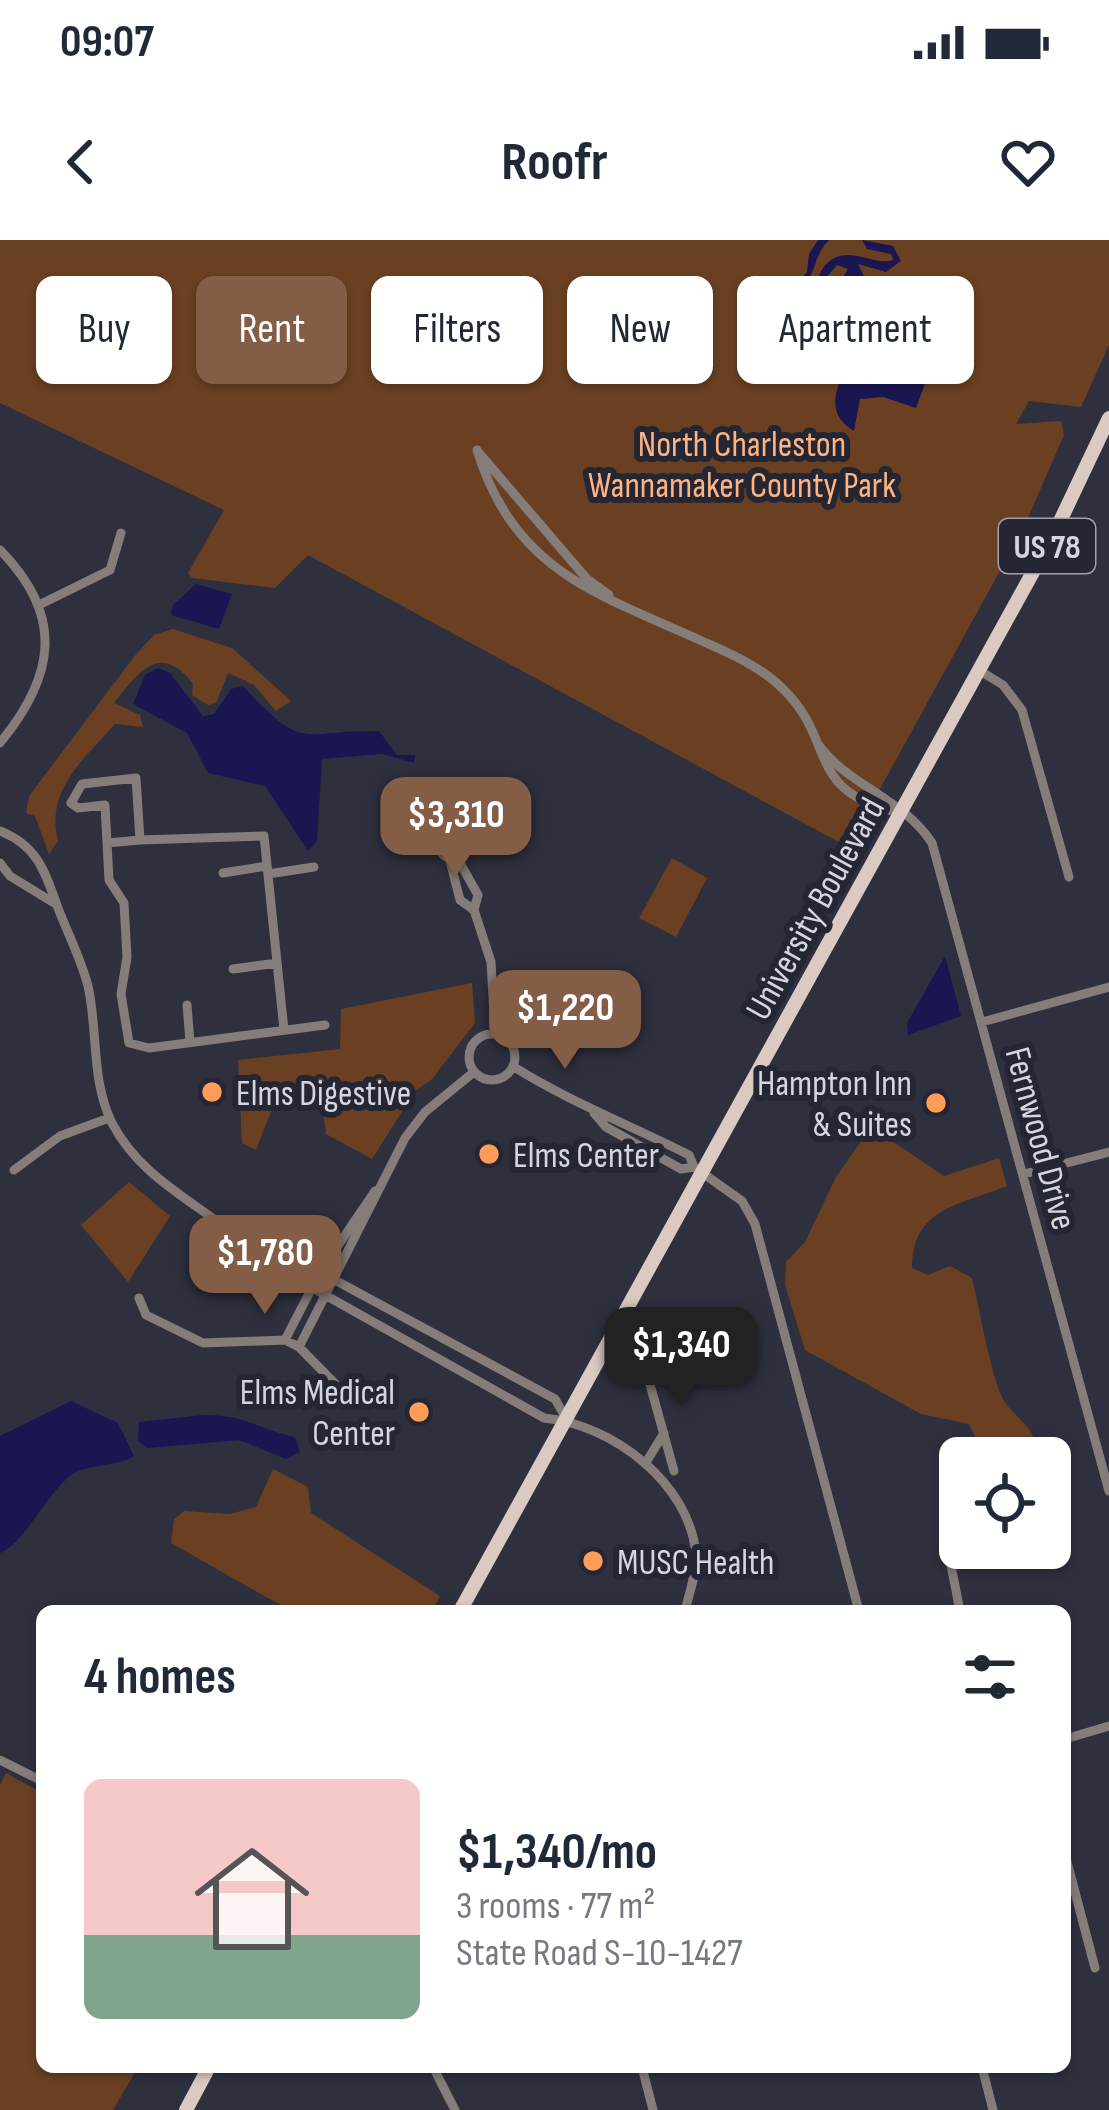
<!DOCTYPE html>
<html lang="en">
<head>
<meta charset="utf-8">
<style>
  :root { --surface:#fff; --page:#f2f2f3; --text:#1f2937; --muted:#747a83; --accent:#835d46 }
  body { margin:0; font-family:"Sofia Sans Condensed",sans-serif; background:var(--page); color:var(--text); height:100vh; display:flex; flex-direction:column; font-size:45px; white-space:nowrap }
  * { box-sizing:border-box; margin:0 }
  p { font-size:39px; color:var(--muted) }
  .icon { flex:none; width:66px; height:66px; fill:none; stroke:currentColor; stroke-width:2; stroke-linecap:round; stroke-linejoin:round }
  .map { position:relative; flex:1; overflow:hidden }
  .panel { position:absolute; left:36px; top:1365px; width:1035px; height:468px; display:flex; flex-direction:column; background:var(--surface); border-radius:18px; box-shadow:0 3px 9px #0004 }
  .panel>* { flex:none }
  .hud { position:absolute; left:36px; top:36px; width:1038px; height:108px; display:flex; gap:24px }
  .fabs { position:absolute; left:939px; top:1197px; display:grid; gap:24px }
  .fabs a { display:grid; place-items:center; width:132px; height:132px; border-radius:18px; background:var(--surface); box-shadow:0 3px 9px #0004; font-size:60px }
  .price { position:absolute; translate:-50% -102px; padding:0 27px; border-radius:24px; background:var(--accent); color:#fff; font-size:39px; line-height:78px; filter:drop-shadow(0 3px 6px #0008) }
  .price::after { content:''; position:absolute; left:50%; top:72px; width:36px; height:27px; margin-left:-18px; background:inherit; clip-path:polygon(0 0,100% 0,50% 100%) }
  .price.selected { background:#222; color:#fff }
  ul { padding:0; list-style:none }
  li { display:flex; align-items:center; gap:36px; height:300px; padding:0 48px }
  li span { display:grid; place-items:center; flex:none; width:336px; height:240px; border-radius:18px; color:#555 }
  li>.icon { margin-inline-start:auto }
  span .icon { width:144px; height:144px; fill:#fffc; stroke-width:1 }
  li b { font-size:51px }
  h2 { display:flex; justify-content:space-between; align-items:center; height:144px; padding:0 48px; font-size:51px }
  .chip { padding:0 42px; border-radius:18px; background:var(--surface); box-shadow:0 3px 9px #0004; font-size:42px; line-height:108px }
  .chip.selected { background:var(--accent); color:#fff }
  .status { display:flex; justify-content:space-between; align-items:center; height:84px; padding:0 60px; background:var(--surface); direction:ltr }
  .status svg { height:33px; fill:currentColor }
  header { display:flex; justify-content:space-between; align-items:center; height:156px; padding:0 48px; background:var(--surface); font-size:54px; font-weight:700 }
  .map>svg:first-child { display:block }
  .green { fill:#6b4022 }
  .water { fill:#1a1652 }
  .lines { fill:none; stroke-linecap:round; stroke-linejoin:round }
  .minor { stroke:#857d79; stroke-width:9 }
  .primary { stroke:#dacac1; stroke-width:14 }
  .poi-dot { fill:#fe9c58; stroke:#242634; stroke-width:4.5 }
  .labels { text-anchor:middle; stroke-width:12; stroke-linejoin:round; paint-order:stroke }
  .shield { fill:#242634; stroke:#9fa1ac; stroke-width:3 }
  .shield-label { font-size:33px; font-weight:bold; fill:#d4d6df }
  .park-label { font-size:36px; fill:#feb382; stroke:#242634 }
  .street-label { font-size:36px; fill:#d4d6df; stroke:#242634 }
  .poi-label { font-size:36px; fill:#d4d6df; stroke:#242634; text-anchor:start }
</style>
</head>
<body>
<div class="status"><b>09:07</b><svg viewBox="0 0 49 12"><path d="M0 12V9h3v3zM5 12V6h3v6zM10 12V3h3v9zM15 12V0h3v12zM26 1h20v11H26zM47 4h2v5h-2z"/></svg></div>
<header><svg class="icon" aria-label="back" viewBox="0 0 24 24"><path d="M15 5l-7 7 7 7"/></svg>Roofr<svg class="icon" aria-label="heart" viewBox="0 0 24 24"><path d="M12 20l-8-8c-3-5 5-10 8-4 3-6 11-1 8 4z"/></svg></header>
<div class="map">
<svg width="1109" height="1870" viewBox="0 0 1109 1870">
  <rect width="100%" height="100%" fill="#2e303e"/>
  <path class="green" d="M0,0H1109V105L1081,167L1029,161L1016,184L1061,181L1064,195L1024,287L848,607L308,315L275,348L192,338L188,333L224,270L0,163Z
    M173,389L232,408L291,461L276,471L254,445L228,433L216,463L208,465L192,455L193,444C160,401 139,432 114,463L140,475L143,487L115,484C84,519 45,550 58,601L49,614L35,576L26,573L29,556L137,413L154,395Z
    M672,618L707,638L676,697L639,678Z
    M472,743L475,783L432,839L415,851L372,919L326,894L322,864L300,856L275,861L256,910L242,903L238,820L340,809L341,769Z
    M871,887L944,936L999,918L1007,946C958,966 913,967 912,1028L928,1035L950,1026L972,1038C981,1075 987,1117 1000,1153C1010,1178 1041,1186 1036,1218H985L969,1184L921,1174L805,1110L785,1045L786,1022L805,1002L836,937Z
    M129,942L170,976L128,1042L81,985Z
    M273,1229L308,1247L311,1273L440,1356L432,1371H291L171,1303L174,1279L184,1271L230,1274L256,1267Z
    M6,1533L42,1553V1827H138L113,1870H0V1545Z"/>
  <path class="water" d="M818,0H829C811,18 820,33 796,52L800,67L813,65C818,53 815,39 823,28C844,0 872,27 893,20L891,14L867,9L862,0L893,6L901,21L886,32L858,24L871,51L838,45L848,29L837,25L826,38L824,65L804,77L789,68L786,53L807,32L809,14Z
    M864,80L879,116L926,141L916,168L883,157L860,159L854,191C816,168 846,135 855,106L849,88Z
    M196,344L232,354L219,389L171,375L173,365Z
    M158,428L170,433L203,476L214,474L231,449L243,446C306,515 300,489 379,491L397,515H415L414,523L382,514L322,519L317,601L308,611L265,546L208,533L187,493L133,464L145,435Z
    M945,716L961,776L908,795L907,783Z
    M71,1161L118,1183L134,1216C115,1228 90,1222 70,1236C45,1256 24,1304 0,1313V1196Z
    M203,1175C247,1175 255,1188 295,1197L300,1212L286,1219L239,1200L148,1208L138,1201L139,1182Z"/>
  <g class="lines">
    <path class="minor" d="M477,210C515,333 599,354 704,402C731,414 761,427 782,448C838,501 803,552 901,573
      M479,213L587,339L609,355
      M0,310C65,376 55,436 0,503
      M39,365L110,330L121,293
      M977,429L1003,445L1022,470L1069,637
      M818,504C848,546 903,558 932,603L1109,1251
      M0,591C38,606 45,632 58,668C68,694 81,719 88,746C98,790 91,841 112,883C146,948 214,968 261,1019L544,1178C612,1184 690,1243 696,1315C697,1333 689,1353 685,1371
      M440 607a11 11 0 1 1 22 0a11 11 0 1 1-22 0Z
      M107,603L140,600
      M456,616L478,655L474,670L491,722L495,793
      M449,617L460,660L474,670
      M0,623L10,636L54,663
      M223,633L267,626
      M268,634L314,627
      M233,729L277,723
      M187,765L190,802
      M982,782L1109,747
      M284,790L264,596L140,600L136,538L82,544L71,563L78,568L105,565L109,640L124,663L127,717L121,754L129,803L149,808L325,785
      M469 817a23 23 0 1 1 46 0a23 23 0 1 1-46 0Z
      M514,827C570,862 630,885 689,915L694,927L742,961L755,984L859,1371
      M594,873L606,887L681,929L694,927
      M14,930L60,896L109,878
      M1024,934L1109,912
      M245,1001L320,1032L555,1159L567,1180
      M139,1058L146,1075L203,1103L285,1100L299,1107L349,1158
      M285,1100L320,1032L375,951
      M299,1107L405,898L425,872L474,832
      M643,1119L674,1231
      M645,1224L664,1193
      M960,1300L948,1310L960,1371
      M1065,1499L1109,1486
      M0,1520L42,1541
      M1065,1614L1095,1728
      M433,1827L455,1870
      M642,1827L653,1870
      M982,1827L993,1870"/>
    <path class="primary" d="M460,1371L1054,294L1109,178
      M186,1870L209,1827"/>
  </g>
  <g class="poi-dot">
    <circle cx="212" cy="852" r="12"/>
    <circle cx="936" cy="863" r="12"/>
    <circle cx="489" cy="914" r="12"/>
    <circle cx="419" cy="1172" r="12"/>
    <circle cx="593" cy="1321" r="12"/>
  </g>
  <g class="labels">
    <rect class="shield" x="999" y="279" width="96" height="54" rx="9"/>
    <g class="shield-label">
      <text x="1047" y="318">US 78</text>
    </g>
    <g class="park-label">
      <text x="742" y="216">North Charleston<tspan x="742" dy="41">Wannamaker County Park</tspan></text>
    </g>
    <g class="street-label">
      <text transform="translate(814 668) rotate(-61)" y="13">University Boulevard</text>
      <text transform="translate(1042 898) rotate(75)" y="13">Fernwood Drive</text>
    </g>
    <g class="poi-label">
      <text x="912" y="855" text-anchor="end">Hampton Inn<tspan x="912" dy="41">&amp; Suites</tspan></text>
      <text x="236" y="865">Elms Digestive</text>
      <text x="513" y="927">Elms Center</text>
      <text x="395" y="1164" text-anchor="end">Elms Medical<tspan x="395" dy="41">Center</tspan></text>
      <text x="617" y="1334">MUSC Health</text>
    </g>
  </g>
</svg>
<div class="fabs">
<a><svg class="icon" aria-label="locate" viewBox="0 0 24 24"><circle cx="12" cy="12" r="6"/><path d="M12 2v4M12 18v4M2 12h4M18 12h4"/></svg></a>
</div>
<b class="price" style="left:456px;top:639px">$3,310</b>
<b class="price" style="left:565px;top:832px">$1,220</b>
<b class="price" style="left:265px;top:1077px">$1,780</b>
<b class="price selected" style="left:681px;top:1169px">$1,340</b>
<div class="hud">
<a class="chip">Buy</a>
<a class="chip selected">Rent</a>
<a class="chip">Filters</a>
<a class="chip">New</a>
<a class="chip">Apartment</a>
</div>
<section class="panel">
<h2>4 homes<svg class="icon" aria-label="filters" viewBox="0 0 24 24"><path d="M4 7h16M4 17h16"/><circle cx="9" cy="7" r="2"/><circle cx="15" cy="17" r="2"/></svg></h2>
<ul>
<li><span style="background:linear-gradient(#f6c9c9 65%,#7fa58c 0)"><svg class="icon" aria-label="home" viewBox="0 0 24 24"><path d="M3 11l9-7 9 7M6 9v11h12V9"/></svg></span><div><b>$1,340/mo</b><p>3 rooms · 77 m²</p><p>State Road S-10-1427</p></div></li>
</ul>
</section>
</div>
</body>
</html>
